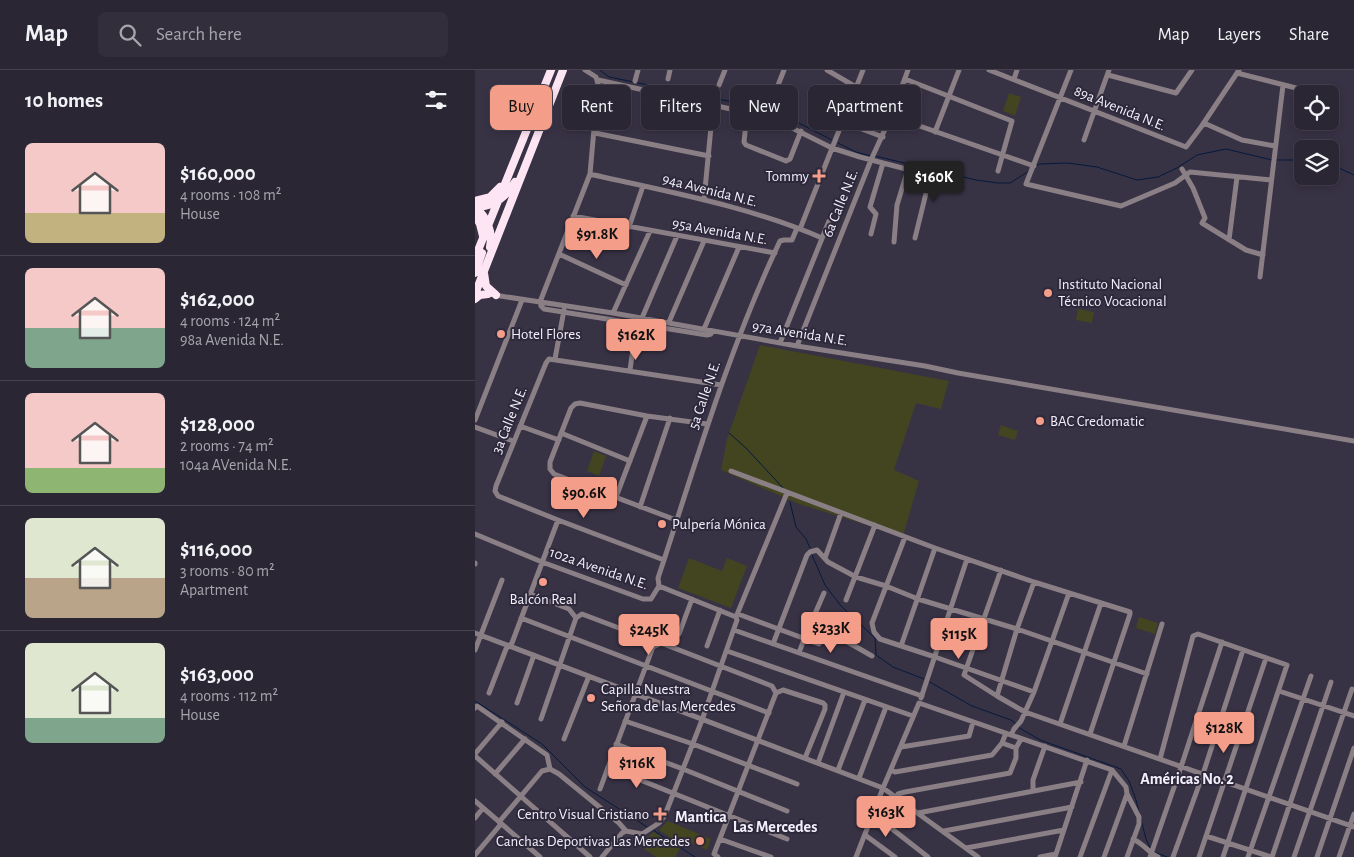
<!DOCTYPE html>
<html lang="en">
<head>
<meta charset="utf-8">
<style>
  :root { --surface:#2a2634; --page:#322e3c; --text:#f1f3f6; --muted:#a5a5ac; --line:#46434f; --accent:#f49e8a }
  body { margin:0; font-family:"Alegreya Sans",sans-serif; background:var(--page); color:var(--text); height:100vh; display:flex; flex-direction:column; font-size:19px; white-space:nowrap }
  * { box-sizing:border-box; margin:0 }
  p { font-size:16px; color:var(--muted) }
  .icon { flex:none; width:28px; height:28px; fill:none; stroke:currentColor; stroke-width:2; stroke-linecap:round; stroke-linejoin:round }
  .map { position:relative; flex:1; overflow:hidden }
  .details { display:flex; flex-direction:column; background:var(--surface); width:475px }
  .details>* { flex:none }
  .banner { position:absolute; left:15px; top:15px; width:475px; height:45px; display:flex; gap:10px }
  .controls { position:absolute; left:819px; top:15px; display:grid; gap:10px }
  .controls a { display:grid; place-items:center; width:45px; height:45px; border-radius:8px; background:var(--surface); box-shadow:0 2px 8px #0003,0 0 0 1px var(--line); font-size:25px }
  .price { position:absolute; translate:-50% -42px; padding:0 11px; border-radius:5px; background:var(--accent); color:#111; font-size:16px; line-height:32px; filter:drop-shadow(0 1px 2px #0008) }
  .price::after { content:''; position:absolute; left:50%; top:30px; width:15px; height:11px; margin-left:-8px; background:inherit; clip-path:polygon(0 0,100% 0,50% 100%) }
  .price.on { background:#222; color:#fff }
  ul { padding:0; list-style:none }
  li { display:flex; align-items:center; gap:15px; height:125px; padding:0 25px }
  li+li { border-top:1px solid var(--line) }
  li span { display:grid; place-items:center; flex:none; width:140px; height:100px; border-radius:8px; color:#555 }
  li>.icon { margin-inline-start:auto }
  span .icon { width:60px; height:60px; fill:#fffc; stroke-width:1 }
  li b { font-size:21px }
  h2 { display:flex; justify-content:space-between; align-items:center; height:60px; padding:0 25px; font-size:21px }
  .tag { padding:0 18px; border-radius:8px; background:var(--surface); box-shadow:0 2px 8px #0003,0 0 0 1px var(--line); font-size:18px; line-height:45px }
  .tag.on { background:var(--accent); color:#111 }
  header { display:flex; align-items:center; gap:30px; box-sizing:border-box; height:70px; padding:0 25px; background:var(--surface); border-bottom:1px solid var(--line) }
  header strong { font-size:24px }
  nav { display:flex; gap:28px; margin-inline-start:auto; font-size:18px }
  .search { width:350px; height:45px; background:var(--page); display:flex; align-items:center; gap:12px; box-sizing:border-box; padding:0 18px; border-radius:8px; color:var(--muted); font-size:19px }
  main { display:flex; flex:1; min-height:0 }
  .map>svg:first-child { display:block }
  .green { fill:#424520 }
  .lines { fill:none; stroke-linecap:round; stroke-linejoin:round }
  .stream { stroke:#041a3d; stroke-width:1 }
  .minor { stroke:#8a7f85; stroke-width:5 }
  .highway { stroke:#fee5f3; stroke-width:8 }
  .poi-dot { fill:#f49e8a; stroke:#2e283b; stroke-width:2 }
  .labels { text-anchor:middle; stroke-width:4; stroke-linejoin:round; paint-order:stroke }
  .street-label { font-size:15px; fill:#f2effb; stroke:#2e283b }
  .poi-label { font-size:15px; fill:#f2effb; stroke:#2e283b; text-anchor:start }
  .neighbourhood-label { font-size:16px; font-weight:bold; fill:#f2effb; stroke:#2e283b }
</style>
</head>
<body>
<header>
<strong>Map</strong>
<div class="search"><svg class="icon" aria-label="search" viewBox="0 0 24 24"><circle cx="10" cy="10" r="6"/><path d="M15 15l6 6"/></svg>Search here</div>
<nav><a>Map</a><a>Layers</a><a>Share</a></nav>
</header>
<main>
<section class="details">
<h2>10 homes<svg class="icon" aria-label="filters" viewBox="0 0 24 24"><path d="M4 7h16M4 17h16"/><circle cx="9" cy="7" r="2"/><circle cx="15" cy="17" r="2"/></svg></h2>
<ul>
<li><span style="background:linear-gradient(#f6c9c9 70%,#c2b280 0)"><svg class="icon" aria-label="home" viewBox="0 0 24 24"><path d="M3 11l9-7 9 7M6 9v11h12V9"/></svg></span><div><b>$160,000</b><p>4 rooms · 108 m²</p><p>House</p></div></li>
<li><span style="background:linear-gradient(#f6c9c9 60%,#7fa58c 0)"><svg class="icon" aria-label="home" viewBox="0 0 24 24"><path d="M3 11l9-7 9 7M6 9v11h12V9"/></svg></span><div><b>$162,000</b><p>4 rooms · 124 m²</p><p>98a Avenida N.E.</p></div></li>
<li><span style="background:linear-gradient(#f6c9c9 75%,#8fb573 0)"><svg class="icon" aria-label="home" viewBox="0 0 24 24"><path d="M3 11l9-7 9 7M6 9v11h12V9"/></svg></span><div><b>$128,000</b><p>2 rooms · 74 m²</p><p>104a AVenida N.E.</p></div></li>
<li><span style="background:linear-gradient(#dfe7d0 60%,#b9a48a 0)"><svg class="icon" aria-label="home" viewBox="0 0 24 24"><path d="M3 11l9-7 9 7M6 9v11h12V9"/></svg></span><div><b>$116,000</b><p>3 rooms · 80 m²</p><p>Apartment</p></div></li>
<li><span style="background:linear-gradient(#dfe7d0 75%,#7fa58c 0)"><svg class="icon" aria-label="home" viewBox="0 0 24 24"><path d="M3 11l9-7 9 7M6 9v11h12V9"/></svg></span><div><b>$163,000</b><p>4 rooms · 112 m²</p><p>House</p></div></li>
</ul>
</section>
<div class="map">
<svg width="879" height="787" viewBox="0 0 879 787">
  <rect width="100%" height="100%" fill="#383245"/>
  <path class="green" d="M534,23L546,27L540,46L528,41Z
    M603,239L619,242L617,253L601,250Z
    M285,275L474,311L466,339L441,333L419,400L444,411L428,466L324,434L246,400L252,369Z
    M526,355L543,361L540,370L523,365Z
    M119,381L131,386L124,406L112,401Z
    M214,488L247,501L252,488L272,496L256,538L203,518Z
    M664,547L683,553L680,564L661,558Z
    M193,751L236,769L232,780L214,772L215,769L210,777L184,760Z
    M179,762L205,779L200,787H181L162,774Z"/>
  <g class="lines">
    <path class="stream" d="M125,0L134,7L268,34L312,47L359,71
      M363,73L381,82L396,86
      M400,86L501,110L523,113H535L554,101
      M801,90H828
      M855,94L879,105
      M562,96L564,94L593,93L622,97L662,110L683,107L702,98L722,85L751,79L797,90
      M254,363L271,378L308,418
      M315,432L321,457L331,469L335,478
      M337,485L350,515L366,536L400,568L401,585L418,597L449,609
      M453,611L497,636L536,650L541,654
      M0,631L67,674L110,717L172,757
      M543,657L565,670L646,699L654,711L661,730L671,769L675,778
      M178,760L220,787
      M679,782L692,787"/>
    <path class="minor" d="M110,0L121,7L123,14L115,104L65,232L66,236L69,239L88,242L232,265L236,264L237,261
      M352,0L381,17
      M514,0L711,77L726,57L764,0
      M596,0L551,114L646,136L700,113L715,102L796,110
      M762,3L821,18
      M633,5L701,23L717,0
      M193,9L195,0
      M430,9L537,51L523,101
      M539,9L542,0
      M123,10L288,46L309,54L357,78L385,87L454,105L455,107L440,168
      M160,11L163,0
      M244,15L250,0
      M298,28L309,0
      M272,43L269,72L271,75L311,91L315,89L326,61
      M416,46L559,96
      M368,52L408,67
      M729,53L767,70L800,76
      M460,62L484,0
      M120,63L234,86
      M609,70L634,0
      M707,99L718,118L730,148L727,153L771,180L788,185
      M115,104C193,122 273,136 347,168
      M229,130L238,36
      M98,146L300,183
      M154,157L168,116
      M325,159L388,0
      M396,164L401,144L395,137L408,93
      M754,170L762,107
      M419,172L422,135L433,99
      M84,184L151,215
      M785,207L808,15
      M19,225L138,243L322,276L450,296L483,303L879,371
      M138,243L175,161
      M167,248L202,166
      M194,252L229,171
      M229,259L264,177
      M305,273L354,151
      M322,276L396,90L416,46L433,0
      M80,289L89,240
      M155,300L162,250
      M0,350L47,230
      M45,356L84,370
      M0,357L38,371
      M86,363L155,391
      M256,401L460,478L559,512L655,542V544L615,664
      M141,427L172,346
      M165,437L195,348
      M201,450L79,404L75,399V392L96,338L100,334L105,333L172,346L232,354
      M0,464L67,492L168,529H176L184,516
      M430,467L397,553L399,562L405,569L460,587L559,622
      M350,488L366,443
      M189,490L83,450L23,426L20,421L21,416L71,293L74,289L246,315
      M0,494V493
      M526,500L489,605L522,626L550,642L879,757
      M184,516L183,508L189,490C224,382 256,274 305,171L309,170H317L322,158
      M184,516L261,547
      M55,524L94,539L101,548L107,544L173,569L178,577L186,573L297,616L301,623L308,620L348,633L350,635V639L330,688
      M371,530L400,455
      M263,544L344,574
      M46,548L294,643
      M336,551L397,586
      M259,560L447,626
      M0,563L408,718L503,787
      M204,564L217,529
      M298,574L332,485L335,482L342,480L353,492L381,507L411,516L443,529L542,559L672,604
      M232,576L245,540
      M426,576L460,478
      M0,580L27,510
      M252,581L438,646
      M324,583L329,569L349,523
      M804,621L879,646
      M14,623L31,579L37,573L83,450
      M522,626L542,559L559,512
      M446,628L492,489
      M42,633L59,585
      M0,638L2,636L72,685L75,699
      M66,649L101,548
      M150,651L218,674L322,714
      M585,654L626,533
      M536,665L539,659L546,651L559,622L594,523
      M89,669L114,606
      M527,673L541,678L546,669
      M141,674L208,699L312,741
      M649,676L687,554
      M426,677L494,666L498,652
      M0,684L27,652
      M0,686L115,787
      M685,689L718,566L723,564L812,595L748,787
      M343,693L369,622
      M133,697L312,769
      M363,700L390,630
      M416,700L420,702L517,685L527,673L531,663
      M20,704L50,669
      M384,708L411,637
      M125,719L178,577
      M558,721V710L570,676
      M421,728L423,724L430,722L535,703L541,688V678
      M0,731L65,787
      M443,743L606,712
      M398,744L453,787
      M0,748L8,738
      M24,752L67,701L75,699L84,704L144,753L151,761
      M469,761L597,737
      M390,765L420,787
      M731,766L796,787
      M245,769L296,787
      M658,769C670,775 673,782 683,787
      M491,778L589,760
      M0,785L26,754
      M127,787L147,763L151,761L167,764L184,753L190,745L227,650L262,550L261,547L312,423
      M243,787L239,784L301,623
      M381,787L408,718L444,633L637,700L651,717L652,724L664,747V754L652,787
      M565,787L581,784
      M580,787L612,690
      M605,787L637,700
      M629,787L652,724
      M675,787L706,697L747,572
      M698,787L728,704L768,580
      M724,787L791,588
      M773,787L836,606
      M797,787L856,612
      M819,787L877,619
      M842,787L879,678
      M864,787L879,744"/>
    <path class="highway" d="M0,131L15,127L25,117
      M0,137C12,147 18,161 15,177
      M0,137C18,137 31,127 40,112
      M0,145L5,154L8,166
      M0,188L76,0
      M0,203L7,183
      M9,203L11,216L21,225
      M0,224L88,0
      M0,229L5,225L13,224"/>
  </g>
  <g class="poi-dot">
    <path d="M341.5 98.5h5v5h5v5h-5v5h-5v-5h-5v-5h5z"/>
    <circle cx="573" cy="223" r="5"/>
    <circle cx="26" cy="264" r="5"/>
    <circle cx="565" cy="351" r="5"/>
    <circle cx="187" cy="454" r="5"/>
    <circle cx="68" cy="512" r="5"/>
    <circle cx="116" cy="628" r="5"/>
    <path d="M182.5 736.5h5v5h5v5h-5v5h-5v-5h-5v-5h5z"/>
    <circle cx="225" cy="771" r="5"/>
  </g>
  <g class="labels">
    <g class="street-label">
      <text transform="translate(645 38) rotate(22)" y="5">89a Avenida N.E.</text>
      <text transform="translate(235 120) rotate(14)" y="5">94a Avenida N.E.</text>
      <text transform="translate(365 133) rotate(-68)" y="5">6a Calle N.E.</text>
      <text transform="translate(245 161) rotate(10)" y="5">95a Avenida N.E.</text>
      <text transform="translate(325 263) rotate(9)" y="5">97a Avenida N.E.</text>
      <text transform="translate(229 325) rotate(-71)" y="5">5a Calle N.E.</text>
      <text transform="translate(34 350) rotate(-68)" y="5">3a Calle N.E.</text>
      <text transform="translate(124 498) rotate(19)" y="5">102a Avenida N.E.</text>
    </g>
    <g class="poi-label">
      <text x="334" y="111" text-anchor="end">Tommy</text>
      <text x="583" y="219">Instituto Nacional<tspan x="583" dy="17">Técnico Vocacional</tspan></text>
      <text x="36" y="269">Hotel Flores</text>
      <text x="575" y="356">BAC Credomatic</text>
      <text x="197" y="459">Pulpería Mónica</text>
      <text x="68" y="534" text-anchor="middle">Balcón Real</text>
      <text x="126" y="624">Capilla Nuestra<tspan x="126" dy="17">Señora de las Mercedes</tspan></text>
      <text x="174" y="749" text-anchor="end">Centro Visual Cristiano</text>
      <text x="215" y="776" text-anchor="end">Canchas Deportivas Las Mercedes</text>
    </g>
    <g class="neighbourhood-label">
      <text x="712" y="714">Américas No. 2</text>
      <text x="226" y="752">Mantica</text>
      <text x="300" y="762">Las Mercedes</text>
    </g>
  </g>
</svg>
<div class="controls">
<a><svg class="icon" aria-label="locate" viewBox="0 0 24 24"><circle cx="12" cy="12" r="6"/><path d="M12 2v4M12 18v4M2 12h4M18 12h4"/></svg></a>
<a><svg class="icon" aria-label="layers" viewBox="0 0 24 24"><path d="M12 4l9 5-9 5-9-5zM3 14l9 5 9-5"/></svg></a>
</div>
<b class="price on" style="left:459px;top:133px">$160K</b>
<b class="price" style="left:122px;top:190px">$91.8K</b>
<b class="price" style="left:161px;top:291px">$162K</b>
<b class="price" style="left:109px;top:449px">$90.6K</b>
<b class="price" style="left:356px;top:584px">$233K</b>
<b class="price" style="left:174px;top:586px">$245K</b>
<b class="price" style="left:484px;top:590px">$115K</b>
<b class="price" style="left:749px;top:684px">$128K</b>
<b class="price" style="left:162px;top:719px">$116K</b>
<b class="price" style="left:411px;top:768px">$163K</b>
<div class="banner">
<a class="tag on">Buy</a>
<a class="tag">Rent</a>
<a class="tag">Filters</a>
<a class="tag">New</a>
<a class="tag">Apartment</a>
</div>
</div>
</main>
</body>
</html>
